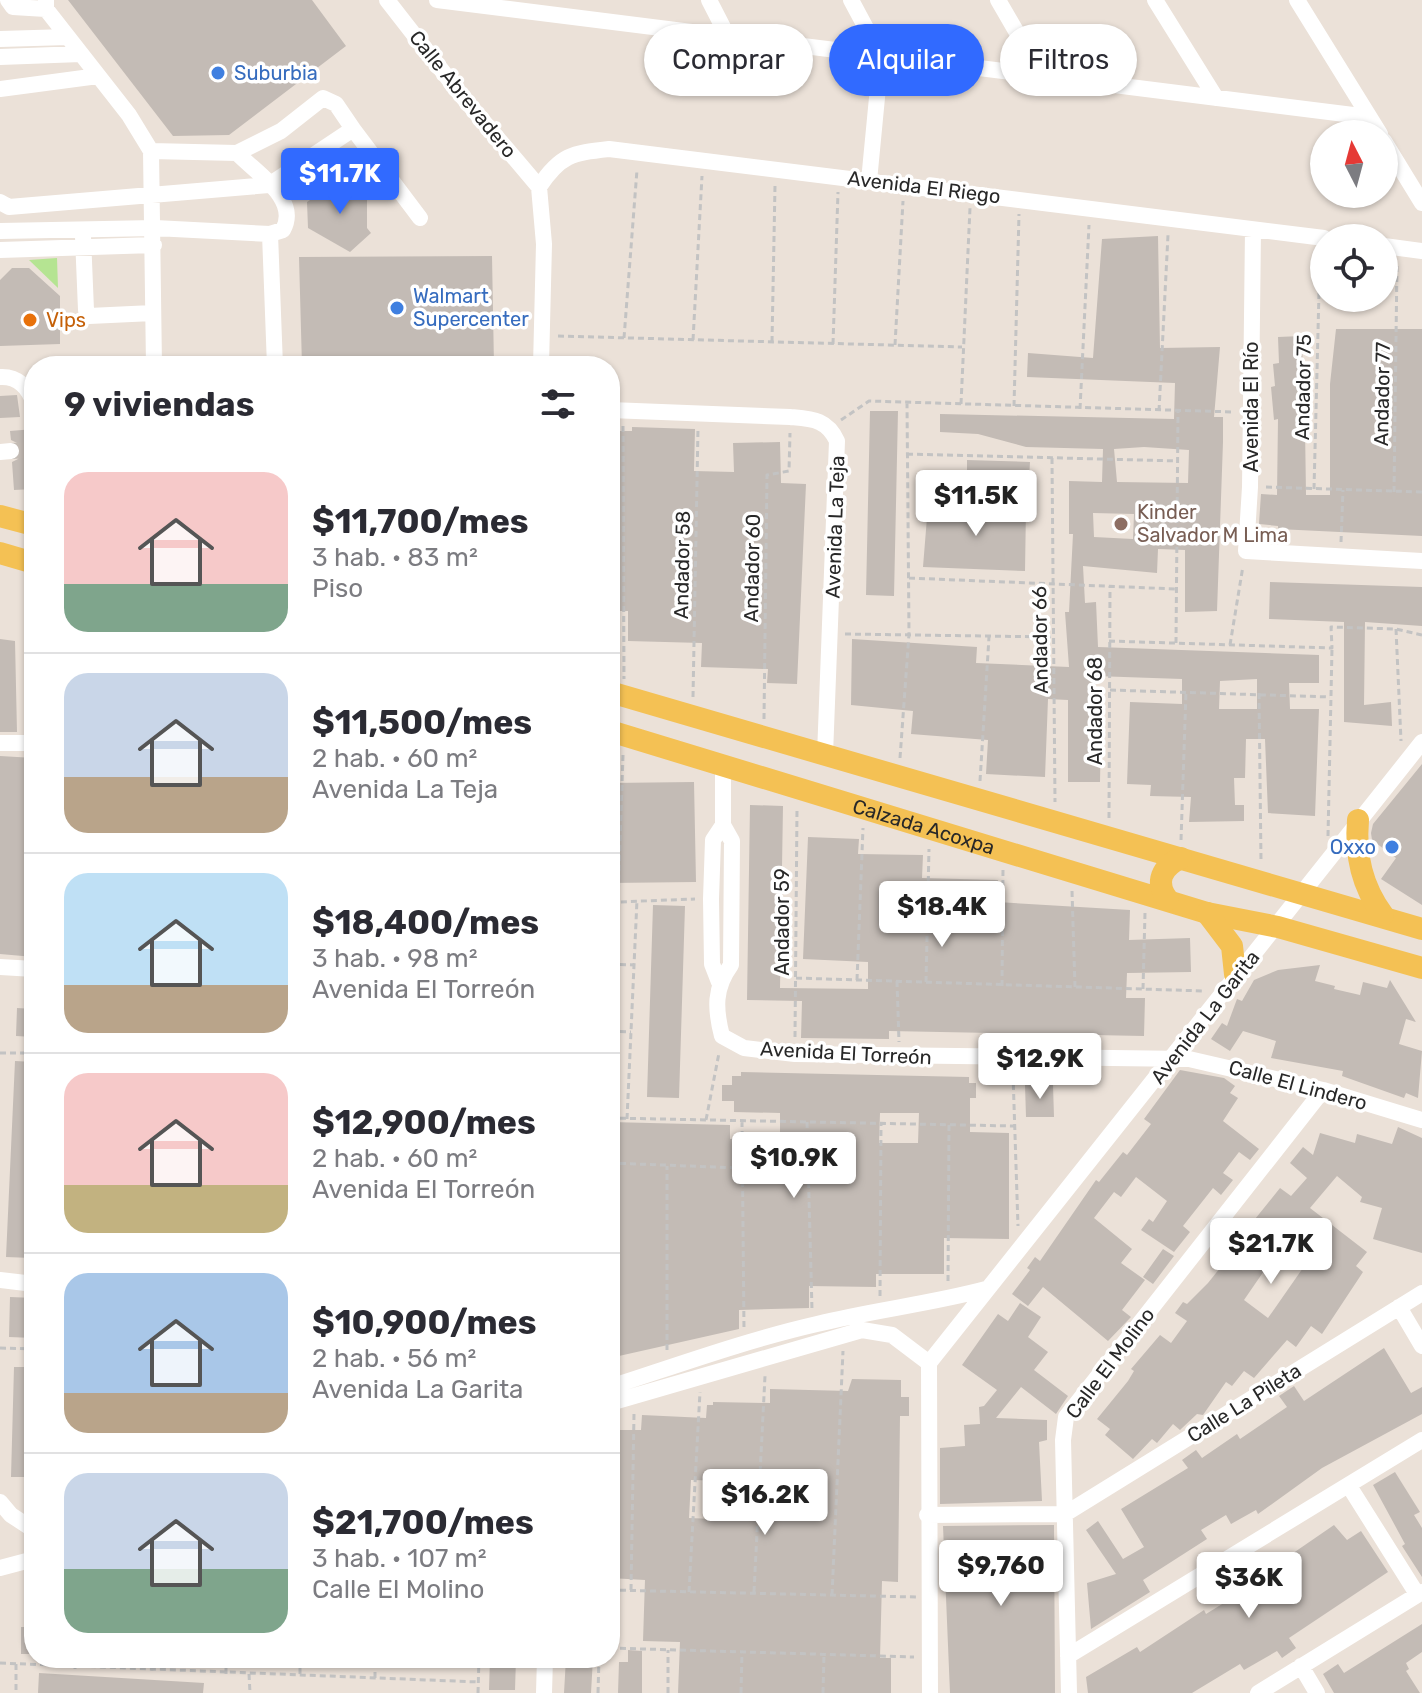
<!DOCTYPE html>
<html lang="es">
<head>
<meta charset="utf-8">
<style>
  :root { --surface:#fff; --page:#f7f7f7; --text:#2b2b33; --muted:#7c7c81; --line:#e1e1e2; --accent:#316aff }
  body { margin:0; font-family:Rubik,sans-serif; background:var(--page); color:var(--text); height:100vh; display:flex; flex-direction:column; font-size:30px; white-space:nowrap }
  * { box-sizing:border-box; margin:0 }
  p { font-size:26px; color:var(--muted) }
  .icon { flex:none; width:44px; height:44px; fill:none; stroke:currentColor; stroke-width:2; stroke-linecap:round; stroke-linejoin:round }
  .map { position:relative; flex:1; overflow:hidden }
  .sheet { position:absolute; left:24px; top:356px; width:596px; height:1312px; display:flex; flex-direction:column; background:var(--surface); border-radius:32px; box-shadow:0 2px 6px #0004 }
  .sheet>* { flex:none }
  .guide { position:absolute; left:644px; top:24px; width:658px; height:72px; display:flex; gap:16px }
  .needle { width:52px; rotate:354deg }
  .buttons { position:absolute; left:1310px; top:120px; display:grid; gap:16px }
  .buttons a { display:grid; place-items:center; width:88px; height:88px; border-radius:50%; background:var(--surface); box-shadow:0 2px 6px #0004; font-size:40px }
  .price { position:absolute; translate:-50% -68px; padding:0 18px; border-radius:8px; background:#fff; color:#222; font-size:26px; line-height:52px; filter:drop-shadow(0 2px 4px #0008) }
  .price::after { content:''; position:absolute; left:50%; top:48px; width:24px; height:18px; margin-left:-12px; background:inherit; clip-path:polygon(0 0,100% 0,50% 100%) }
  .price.on { background:var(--accent); color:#fff }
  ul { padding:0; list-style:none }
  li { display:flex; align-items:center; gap:24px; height:200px; padding:0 40px }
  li+li { border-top:2px solid var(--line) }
  li span { display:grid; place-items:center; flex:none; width:224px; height:160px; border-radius:24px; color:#555 }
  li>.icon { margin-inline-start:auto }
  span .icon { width:96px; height:96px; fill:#fffc; stroke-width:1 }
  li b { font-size:34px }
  h2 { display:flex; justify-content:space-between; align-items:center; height:96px; padding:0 40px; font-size:34px }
  .chip { padding:0 28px; border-radius:36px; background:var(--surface); box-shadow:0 2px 6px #0004; font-size:28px; line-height:72px }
  .chip.on { background:var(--accent); color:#fff }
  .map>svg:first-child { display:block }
  .green { fill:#b5e492 }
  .building { fill:#c3bbb5; fill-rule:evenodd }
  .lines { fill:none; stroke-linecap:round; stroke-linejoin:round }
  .minor-tunnel { stroke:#c4bcb5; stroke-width:16; stroke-dasharray:16 8; stroke-linecap:butt }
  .path { stroke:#c3c3c3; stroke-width:3; stroke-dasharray:6 4; stroke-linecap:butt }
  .minor { stroke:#fff; stroke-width:16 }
  .major { stroke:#f4c154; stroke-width:22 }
  .shop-dot { fill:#3f7fe0; stroke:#fff; stroke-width:3 }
  .food-dot { fill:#e8710a; stroke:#fff; stroke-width:3 }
  .education-dot { fill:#8d6e63; stroke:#fff; stroke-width:3 }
  .labels { text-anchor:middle; stroke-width:7; stroke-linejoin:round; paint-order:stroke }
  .shop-label { font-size:20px; fill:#366cbe; stroke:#fff; text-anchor:start }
  .street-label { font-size:20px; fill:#282828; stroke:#fff }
  .food-label { font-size:20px; fill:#c56008; stroke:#fff; text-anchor:start }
  .education-label { font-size:20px; fill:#785e54; stroke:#fff; text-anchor:start }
</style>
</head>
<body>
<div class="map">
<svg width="1422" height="1693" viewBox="0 0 1422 1693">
  <rect width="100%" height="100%" fill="#ebe1d8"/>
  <path class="green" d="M57,258L58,288L29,260Z"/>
  <path class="building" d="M68,0H312L346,46L229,135L173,136Z
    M338,182L367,197V228L371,233L350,252L308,228L307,202Z
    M1158,236L1160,348L1220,347L1214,417H1223V442L1217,611L1185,612V550L1158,549L1157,573L1083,566L1085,603L1096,602L1098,647L1319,655V683H1289L1290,709H1319L1315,816L1268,813L1265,739H1246L1245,778H1234L1235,805H1244V821L1189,822L1191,797L1150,796L1151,785L1127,784L1130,702L1182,704V679L1095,676L1097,728L1101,729L1100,782H1068V700L1048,699L1045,777L986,774L988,740L911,734L913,711L851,705L852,639L977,647L976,663L1069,667L1065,612H1069L1073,534H1069V481L1102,482L1103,449L1026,447L978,434L940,432V414L1174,419L1175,383L1027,377L1028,353L1093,358L1102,239ZM1144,447L1189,450L1188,483L1117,482L1114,449ZM1093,513L1134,514L1133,539L1094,537ZM1257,679V709H1219L1220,681Z
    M492,256L494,366H302L299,257Z
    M12,268H29L60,296V344L0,346V280Z
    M1336,329H1422V536L1278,529V526L1259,524L1261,494L1277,495L1278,419L1274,420L1271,387L1275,386L1273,364L1279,363L1278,337L1301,336L1304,378L1299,379L1305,427L1306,495H1330V384Z
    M17,395L20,417L0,418V396Z
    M870,411H898L894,596L866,595Z
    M632,427L695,429L694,471L734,472L733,443L780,442L781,483L806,484L797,684L767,683L768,669L701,667L702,643L628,641V611H610V431H632Z
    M34,429V489L14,490L12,462L18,459L22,451L19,444L11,440L10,431Z
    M967,460L1030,462L1029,480L967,479Z
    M928,505L1000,510V507L1026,508L1025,571L923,567Z
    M1270,582L1422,587V626L1365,622L1364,705L1391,702L1392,726L1344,722V622L1269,619Z
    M0,639L15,641L17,732H0Z
    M0,756L34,758V957L0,954Z
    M1422,764V905L1381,879L1396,858L1372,840L1371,833L1373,824Z
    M694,782L696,882L610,883V783Z
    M750,805L783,806L780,988L868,989V962L803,959L808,837L859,839L858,854L923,855L922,878L998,880L997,902L1130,910L1129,940L1190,938L1191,972L1127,973L1126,998H1145L1144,1036L889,1031V1039L801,1038L802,1001L747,1000Z
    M653,905L685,906L679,1098L647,1097Z
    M1320,965L1315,981L1335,986L1334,989L1360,995L1363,982L1387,988L1390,980L1416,1022L1406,1019L1399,1044L1422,1051L1418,1098L1406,1093L1404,1098L1342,1076L1343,1071L1271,1058L1276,1041L1243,1031L1230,1051L1211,1039L1222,1023L1227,1026L1237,999L1242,1001L1254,980L1278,970Z
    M17,1008L34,1009V1037L16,1036Z
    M15,1061L34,1062L32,1258L6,1257Z
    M1180,1070L1224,1078L1235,1086L1230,1093L1238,1098L1223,1121L1259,1149L1250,1160L1239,1152L1223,1173L1233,1180L1221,1195L1213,1188L1183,1226L1190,1232L1174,1252L1141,1230L1149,1219L1153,1222L1167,1201L1136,1177L1121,1197L1114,1192L1094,1218L1132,1249L1121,1263L1145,1280L1122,1310L1131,1317L1108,1341L1043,1287L1028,1306L1012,1294L1030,1270L1027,1268L1035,1257L1040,1261L1096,1180L1099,1182L1123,1152L1127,1155L1151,1124L1144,1119Z
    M741,1072L969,1077V1083H976V1098H970V1132L1009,1133V1239L944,1238V1274H876V1287L809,1286V1308L739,1310V1329L610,1358V1122L730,1125V1139L780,1137V1113L734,1112V1101H722V1085H732V1076H741ZM880,1113H919L918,1143H879Z
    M1025,1085H1053L1054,1117H1026Z
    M1398,1127L1422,1138V1253L1373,1239L1382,1208L1360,1202L1362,1197L1337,1176L1310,1208L1367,1252L1356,1266L1363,1272L1322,1334L1311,1326L1296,1347L1287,1340L1254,1378L1244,1371L1232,1386L1226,1382L1203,1415L1197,1414L1180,1430L1173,1424L1157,1443L1152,1439L1133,1459L1105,1435L1110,1429L1097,1419L1128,1381L1134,1371L1131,1369L1160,1335L1171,1343L1187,1321L1175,1313L1183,1302L1187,1304L1208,1283L1236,1248L1228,1242L1240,1224L1247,1229L1280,1188L1291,1196L1307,1178L1290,1163L1303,1147L1313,1155L1320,1133L1355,1143L1357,1134L1392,1144ZM1288,1236L1312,1255L1268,1318L1244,1300Z
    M1163,1249L1174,1256L1153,1284L1143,1277Z
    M10,1297L34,1298V1338L9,1337Z
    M1020,1303L1041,1317L1028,1337L1048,1352L1034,1370L1068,1396L1056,1414L1021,1387L996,1418L1047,1420V1440L1039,1442L1042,1501L940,1504V1448L965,1446L964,1425L980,1424L979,1407L984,1406L997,1390L962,1365L998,1314L1008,1321Z
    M1384,1348L1411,1393L1422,1387V1414L1322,1468L1258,1514L1256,1510L1231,1524L1226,1515L1201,1530L1207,1539L1143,1580L1150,1592L1091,1629L1087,1583L1116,1574L1086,1530L1098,1521L1123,1559L1144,1547L1121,1509L1188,1468L1182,1460L1196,1450L1202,1458L1237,1434L1240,1439L1287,1407L1279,1396L1294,1386L1304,1401Z
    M14,1367H34V1477H11Z
    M852,1379L901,1380V1397H909V1416H900L898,1582L882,1581L880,1658H891V1693H678L680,1642L643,1641L645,1580L610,1578V1430H641L642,1415L706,1418L707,1405H713V1402L770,1403V1389L848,1391ZM691,1480L767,1482L766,1521L689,1518Z
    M1395,1472L1420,1512L1414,1515L1422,1528V1577L1402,1546L1405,1544L1373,1485Z
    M1054,1525L1055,1693H950L943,1526Z
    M1334,1525L1347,1540L1361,1531L1388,1572L1289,1638L1296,1648L1282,1658L1277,1651L1244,1670L1240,1664L1192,1693H1088L1086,1677L1137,1647L1140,1652L1204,1610L1206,1614L1240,1593L1235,1586L1286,1558Z
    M1422,1624V1652L1406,1663L1409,1669L1406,1671L1420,1693H1334L1323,1674L1338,1664L1344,1673Z
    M21,1627H34V1654H21Z
    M628,1650L642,1651V1693H618L619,1662H628Z
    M490,1658H516L515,1690H489Z
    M566,1658H593L591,1693H564Z
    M39,1673L204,1683L203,1693H38Z"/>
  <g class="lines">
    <path class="minor-tunnel" d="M11,451L34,450"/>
    <path class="path" d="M558,336L962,347
      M624,338L637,170
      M693,340L702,176
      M772,342L775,186
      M833,344L838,192
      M895,345L903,201
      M961,404L970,208
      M1014,406L1019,214
      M1080,409L1089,225
      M1159,411L1168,235
      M841,420L869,401L1235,412
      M623,426L624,679
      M907,454L1178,461
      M1052,458L1055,802
      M1266,487L1422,492
      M1314,489L1320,253
      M1394,492L1397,263
      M1341,542L1343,490
      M909,578L1176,589
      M1396,629L1401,741
      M845,634L1054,637
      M1109,641L1332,648L1331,627L1396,629L1422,635
      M1176,643L1178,412
      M1230,645L1243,566
      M1110,690L1330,697
      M1259,693L1261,861
      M693,697L698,428
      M764,719L767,475L789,471L790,433
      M623,755L618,902L695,899
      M900,758L909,634L907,402
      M980,781L989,637
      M1109,818L1110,586
      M1328,836L1332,648
      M1181,840L1186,692
      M1072,891L1075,987
      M610,964L634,965
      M796,978L1204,991
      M857,980L863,828
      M897,981L899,1042
      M926,982L929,849
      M1002,986L1003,869
      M1143,989L1145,913
      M610,1031L631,1032
      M795,1037L797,809
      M0,1053H34
      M1013,1074L1018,1226
      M610,1118L1014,1126
      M627,1119L637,900
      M706,1120L719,1053
      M742,1121L744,1329
      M807,1122L812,1310
      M610,1163L742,1168
      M948,1281L949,1125
      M880,1296L881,1124
      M0,1348L34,1349
      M667,1350V1166
      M610,1590L916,1597
      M631,1590L634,1414
      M689,1592L700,1392
      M754,1592L765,1376
      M832,1595L843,1351
      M610,1648L914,1657
      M300,1658V1676
      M0,1663L479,1682
      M16,1664V1693
      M75,1669V1658
      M152,1671V1658
      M226,1674V1658
      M249,1674L250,1693
      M375,1678V1658
      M478,1693L479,1658
      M598,1693L599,1658
      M668,1693V1650
      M741,1693L742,1652
      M823,1693L824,1654"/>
    <path class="minor" d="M8,0L13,7L46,9
      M46,0V9L129,115L151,151L154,366
      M387,0L461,95L539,187
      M437,0L1369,117
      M709,0L728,37
      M851,0L881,56L869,181
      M998,0L1042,76
      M1155,0L1216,98
      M1297,0L1380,134
      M0,39L68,37
      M0,57L81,54
      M0,89L98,76
      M353,129L420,218
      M1384,141L1422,203
      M151,151L237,153C256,173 300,199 283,230L270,234L275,366
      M539,187C560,155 572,153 609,149L1324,238
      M539,187L544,244L541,366
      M0,202L9,207L269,185L353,129L336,104L323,98L281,131L237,153
      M1253,230L1250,487L1246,551L1422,561
      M0,231L155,228L270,234
      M83,237L86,310L89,316L153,313
      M1384,246L1422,251
      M0,250L154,245
      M0,377C18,376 29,388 34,404
      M610,410L790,417C812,419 827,419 837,441L825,755
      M0,452L11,451
      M0,743H34
      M723,763V825L732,841L731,965C714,988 715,1009 722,1036L744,1048L795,1054L1189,1059L1323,1090L1422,1120
      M0,967L34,969
      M719,982L712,964L711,899L713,840L723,825
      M0,1280L34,1284
      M1399,1307L1422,1346
      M929,1363L1422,742
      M929,1363L930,1693
      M610,1387C678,1365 747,1340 817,1324C873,1310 930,1304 986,1289
      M610,1403L862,1330L892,1335L929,1363
      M1349,1486L1417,1594
      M0,1502L11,1515L34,1530
      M927,1515L1065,1514L1422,1293
      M0,1568L34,1559
      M1068,1656L1422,1440
      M1301,1666L1317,1693
      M544,1693L545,1658
      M1069,1693L1063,1440L1066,1417L1323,1090
      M1258,1693L1422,1592"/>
    <g class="major">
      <path d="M0,516L34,525"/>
      <path d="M0,553L34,563"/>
      <path d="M610,692L1422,929"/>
      <path id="s1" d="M610,731L1207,913L1278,927L1422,968"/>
      <path d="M1358,820C1355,856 1362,886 1383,915"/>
      <path d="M1168,900C1154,882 1162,867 1181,858"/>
      <path d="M1207,913L1232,946L1235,974"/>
    </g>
  </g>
  <g class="shop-dot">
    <circle cx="218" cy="73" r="8"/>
    <circle cx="397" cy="308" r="8"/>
    <circle cx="1392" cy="847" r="8"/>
  </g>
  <circle class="food-dot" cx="30" cy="320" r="8"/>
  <circle class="education-dot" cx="1121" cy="524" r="8"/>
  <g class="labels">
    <g class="shop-label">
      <text x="234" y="80">Suburbia</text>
      <text x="413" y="303">Walmart<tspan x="413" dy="23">Supercenter</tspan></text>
      <text x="1376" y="854" text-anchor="end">Oxxo</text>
    </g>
    <g class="street-label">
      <text transform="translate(463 94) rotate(51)" y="7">Calle Abrevadero</text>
      <text transform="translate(924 187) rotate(7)" y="7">Avenida El Riego</text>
      <text transform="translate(1303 387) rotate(-89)" y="7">Andador 75</text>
      <text transform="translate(1382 394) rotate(-89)" y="7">Andador 77</text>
      <text transform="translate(1251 407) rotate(-90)" y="7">Avenida El Río</text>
      <text transform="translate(835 527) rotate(-88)" y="7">Avenida La Teja</text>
      <text transform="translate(682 565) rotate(-89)" y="7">Andador 58</text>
      <text transform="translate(752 568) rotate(-89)" y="7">Andador 60</text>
      <text transform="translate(1040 640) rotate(-91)" y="7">Andador 66</text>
      <text transform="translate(1095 711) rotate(-90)" y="7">Andador 68</text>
      <text dy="7" stroke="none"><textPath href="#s1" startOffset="328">Calzada Acoxpa</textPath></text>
      <text transform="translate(782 922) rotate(-90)" y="7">Andador 59</text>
      <text transform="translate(1205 1017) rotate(-52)" y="7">Avenida La Garita</text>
      <text transform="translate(846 1053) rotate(3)" y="7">Avenida El Torreón</text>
      <text transform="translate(1298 1085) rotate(15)" y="7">Calle El Lindero</text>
      <text transform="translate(1110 1363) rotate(-53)" y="7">Calle El Molino</text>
      <text transform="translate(1244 1403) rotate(-32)" y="7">Calle La Pileta</text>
    </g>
    <g class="food-label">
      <text x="46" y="327">Vips</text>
    </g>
    <g class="education-label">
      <text x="1137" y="519">Kinder<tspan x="1137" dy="23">Salvador M Lima</tspan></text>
    </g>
  </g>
</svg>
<div class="buttons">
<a><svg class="needle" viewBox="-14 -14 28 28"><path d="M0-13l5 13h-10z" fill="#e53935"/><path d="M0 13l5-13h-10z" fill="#7c7c81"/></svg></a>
<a><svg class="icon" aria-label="locate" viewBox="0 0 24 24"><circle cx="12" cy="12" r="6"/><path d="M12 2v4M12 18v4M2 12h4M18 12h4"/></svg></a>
</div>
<b class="price on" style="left:340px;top:216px">$11.7K</b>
<b class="price" style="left:976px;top:538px">$11.5K</b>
<b class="price" style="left:942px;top:949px">$18.4K</b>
<b class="price" style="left:1040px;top:1101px">$12.9K</b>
<b class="price" style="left:794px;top:1200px">$10.9K</b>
<b class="price" style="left:1271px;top:1286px">$21.7K</b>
<b class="price" style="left:765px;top:1537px">$16.2K</b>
<b class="price" style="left:1001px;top:1608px">$9,760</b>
<b class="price" style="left:1249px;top:1620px">$36K</b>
<div class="guide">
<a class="chip">Comprar</a>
<a class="chip on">Alquilar</a>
<a class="chip">Filtros</a>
</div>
<section class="sheet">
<h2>9 viviendas<svg class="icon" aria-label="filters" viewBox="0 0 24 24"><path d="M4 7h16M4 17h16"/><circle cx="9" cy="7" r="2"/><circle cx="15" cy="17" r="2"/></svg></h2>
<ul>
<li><span style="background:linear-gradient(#f6c9c9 70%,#7fa58c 0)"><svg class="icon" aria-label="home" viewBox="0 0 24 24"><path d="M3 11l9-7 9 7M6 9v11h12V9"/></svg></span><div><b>$11,700/mes</b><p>3 hab. · 83 m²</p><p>Piso</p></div></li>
<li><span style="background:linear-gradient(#c9d6e8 65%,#b9a48a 0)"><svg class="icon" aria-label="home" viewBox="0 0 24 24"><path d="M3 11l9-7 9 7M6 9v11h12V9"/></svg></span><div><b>$11,500/mes</b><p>2 hab. · 60 m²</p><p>Avenida La Teja</p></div></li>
<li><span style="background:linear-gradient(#bfe0f5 70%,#b9a48a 0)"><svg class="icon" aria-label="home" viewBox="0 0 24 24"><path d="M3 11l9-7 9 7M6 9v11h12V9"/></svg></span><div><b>$18,400/mes</b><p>3 hab. · 98 m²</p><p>Avenida El Torreón</p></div></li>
<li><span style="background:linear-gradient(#f6c9c9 70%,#c2b280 0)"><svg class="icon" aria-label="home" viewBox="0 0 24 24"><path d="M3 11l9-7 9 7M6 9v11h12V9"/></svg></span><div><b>$12,900/mes</b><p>2 hab. · 60 m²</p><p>Avenida El Torreón</p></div></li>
<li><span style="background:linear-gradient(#a9c7e8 75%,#b9a48a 0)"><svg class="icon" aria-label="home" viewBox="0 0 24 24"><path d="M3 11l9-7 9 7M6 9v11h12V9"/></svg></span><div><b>$10,900/mes</b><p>2 hab. · 56 m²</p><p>Avenida La Garita</p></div></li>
<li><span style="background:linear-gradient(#c9d6e8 60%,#7fa58c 0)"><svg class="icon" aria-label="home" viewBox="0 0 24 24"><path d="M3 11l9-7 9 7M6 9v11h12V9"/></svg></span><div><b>$21,700/mes</b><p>3 hab. · 107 m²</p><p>Calle El Molino</p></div></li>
</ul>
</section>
</div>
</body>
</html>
